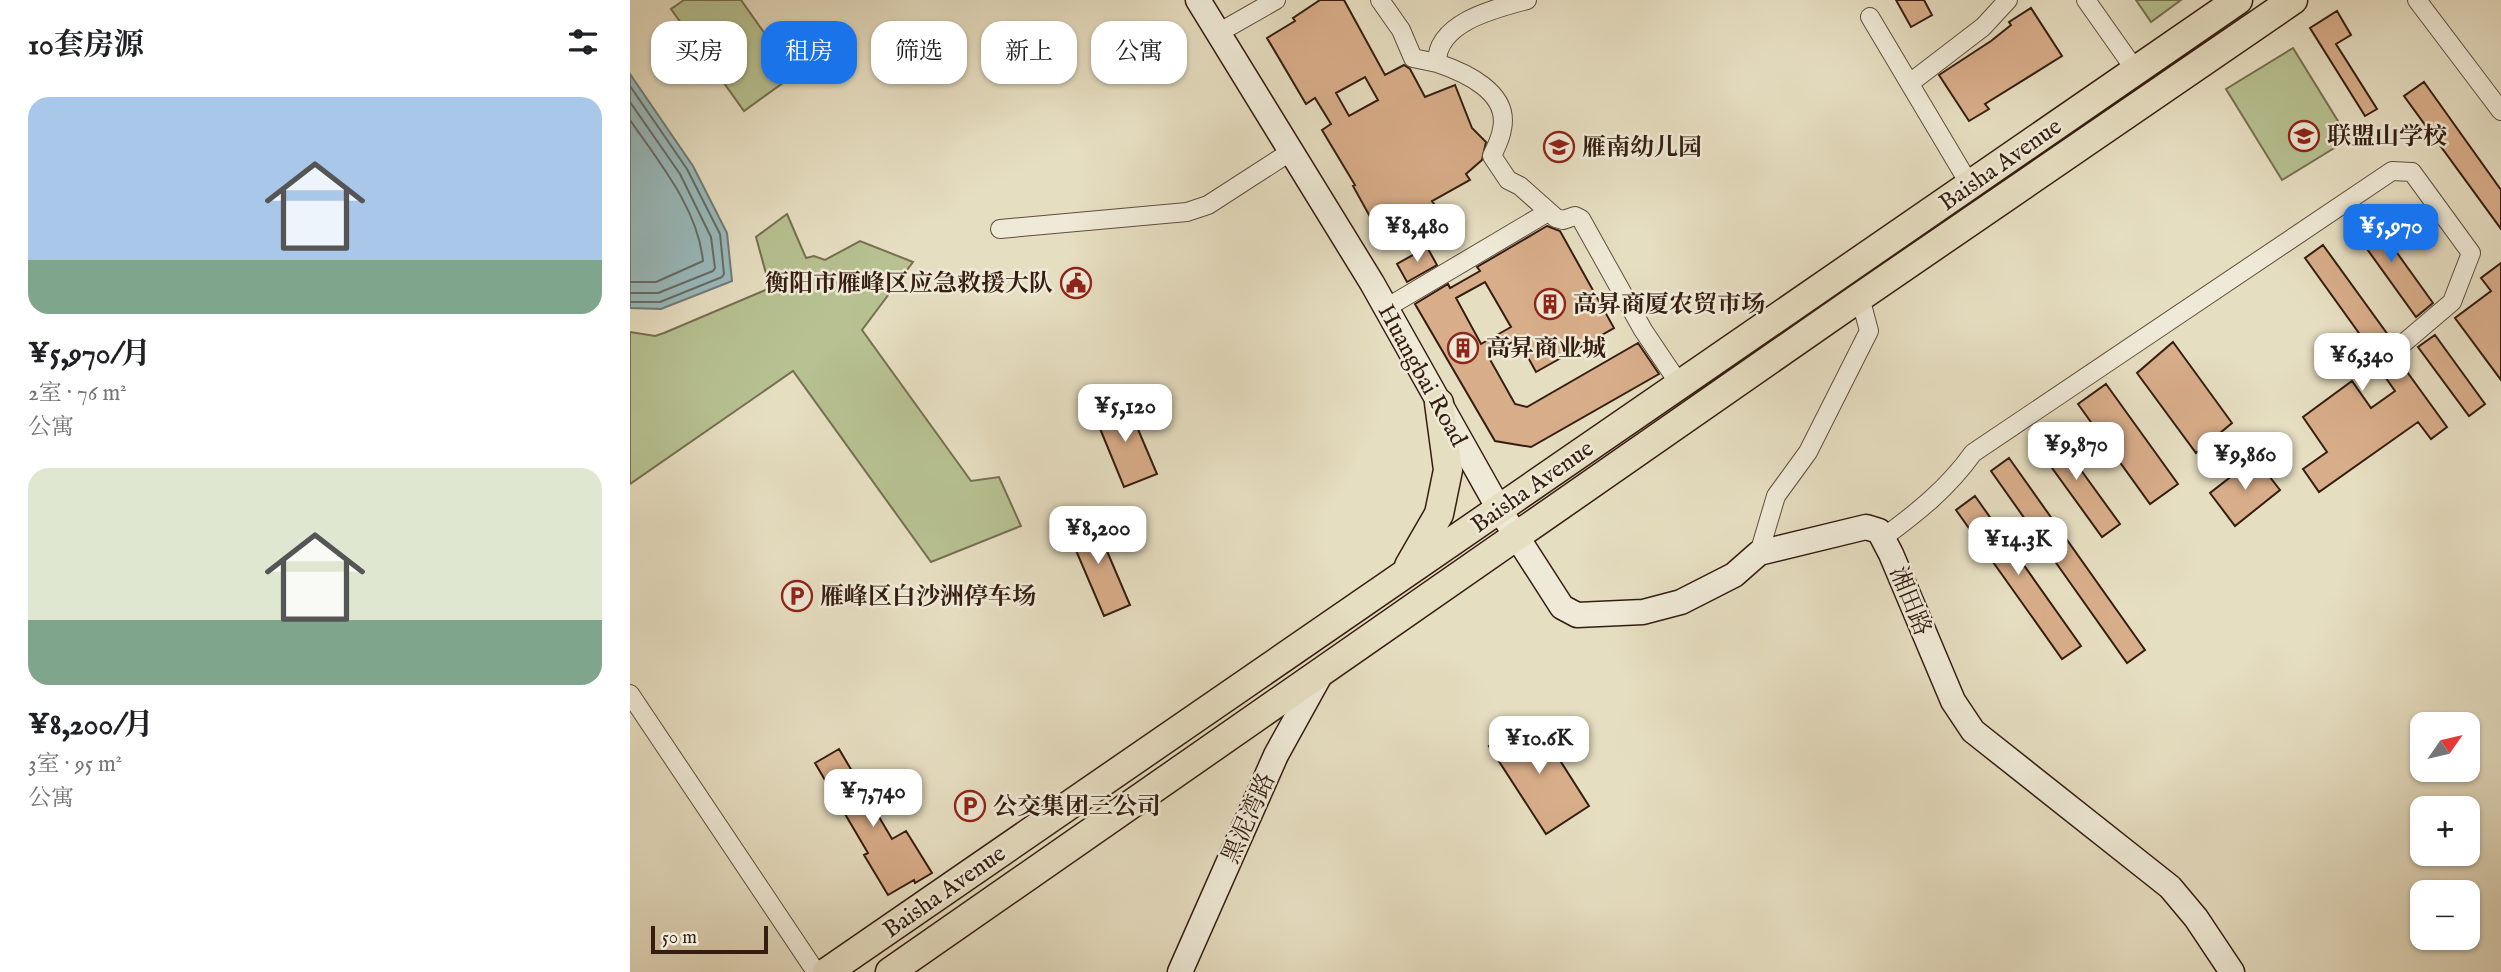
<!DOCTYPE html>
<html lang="zh">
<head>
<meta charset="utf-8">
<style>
  :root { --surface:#fff; --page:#f2f2f2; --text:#202124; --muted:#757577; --accent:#1a73e8 }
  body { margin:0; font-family:"IM FELL English","Noto Serif SC",serif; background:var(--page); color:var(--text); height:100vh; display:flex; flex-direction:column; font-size:26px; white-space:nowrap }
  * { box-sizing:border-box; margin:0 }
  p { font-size:23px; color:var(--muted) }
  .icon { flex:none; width:38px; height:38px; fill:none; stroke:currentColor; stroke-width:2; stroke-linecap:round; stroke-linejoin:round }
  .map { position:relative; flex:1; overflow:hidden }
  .sheet { display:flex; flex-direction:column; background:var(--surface); width:630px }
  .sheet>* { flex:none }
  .top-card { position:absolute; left:21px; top:21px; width:665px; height:63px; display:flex; gap:14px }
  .needle { width:46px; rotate:56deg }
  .controls { position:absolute; left:1780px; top:712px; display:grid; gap:14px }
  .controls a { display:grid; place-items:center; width:70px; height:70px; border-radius:14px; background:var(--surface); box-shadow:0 2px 5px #0004; font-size:35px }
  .scale { position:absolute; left:21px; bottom:18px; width:117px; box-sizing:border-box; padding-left:7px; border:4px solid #351d11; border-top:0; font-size:19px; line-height:24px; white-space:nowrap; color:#351d11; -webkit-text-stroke:5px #efead7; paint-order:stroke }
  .price { position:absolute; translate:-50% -60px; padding:0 16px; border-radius:14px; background:#fff; color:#222; font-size:23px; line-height:46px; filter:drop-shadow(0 2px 4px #0008) }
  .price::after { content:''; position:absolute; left:50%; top:42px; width:21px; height:16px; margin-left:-10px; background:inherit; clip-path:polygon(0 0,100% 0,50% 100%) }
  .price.current { background:var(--accent); color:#fff }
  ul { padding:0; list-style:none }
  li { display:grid; align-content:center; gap:14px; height:371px; padding:0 28px }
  li span { display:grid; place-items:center; height:217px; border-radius:21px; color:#555 }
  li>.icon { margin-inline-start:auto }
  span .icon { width:126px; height:126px; fill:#fffc; stroke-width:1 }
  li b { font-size:30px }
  h2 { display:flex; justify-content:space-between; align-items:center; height:84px; padding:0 28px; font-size:30px }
  .chip { padding:0 24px; border-radius:21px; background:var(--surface); box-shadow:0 2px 5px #0004; font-size:24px; line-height:63px }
  .chip.current { background:var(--accent); color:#fff }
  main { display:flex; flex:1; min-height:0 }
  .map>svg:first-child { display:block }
  .green { fill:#b7c191; stroke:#766f51; stroke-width:2 }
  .water { fill:#99babc; stroke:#717b78; stroke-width:2 }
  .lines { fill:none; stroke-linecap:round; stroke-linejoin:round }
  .shore { stroke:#676c66; stroke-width:2 }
  .building { fill:#d8ad89; stroke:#351d11; stroke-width:2; fill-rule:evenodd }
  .street-casing { stroke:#614d3d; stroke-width:20 }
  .secondary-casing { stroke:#351d11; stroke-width:27 }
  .primary-casing { stroke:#351d11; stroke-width:31 }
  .street { stroke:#efead7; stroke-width:18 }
  .secondary { stroke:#efead7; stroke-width:24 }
  .primary { stroke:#e6dec1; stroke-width:28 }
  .labels { text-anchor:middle; stroke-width:5; stroke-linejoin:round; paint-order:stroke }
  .poi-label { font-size:24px; font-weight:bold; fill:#351d11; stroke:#efead7; text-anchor:start }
  .street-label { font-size:24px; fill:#351d11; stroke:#efead7 }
</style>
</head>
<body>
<main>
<section class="sheet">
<h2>10套房源<svg class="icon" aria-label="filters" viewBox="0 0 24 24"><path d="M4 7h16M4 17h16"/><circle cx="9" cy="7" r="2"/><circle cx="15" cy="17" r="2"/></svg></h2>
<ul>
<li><span style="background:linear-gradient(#a9c7e8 75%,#7fa58c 0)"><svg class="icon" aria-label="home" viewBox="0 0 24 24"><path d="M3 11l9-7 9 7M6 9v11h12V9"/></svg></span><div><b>¥5,970/月</b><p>2室 · 76 m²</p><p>公寓</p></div></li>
<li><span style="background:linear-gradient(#dfe7d0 70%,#7fa58c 0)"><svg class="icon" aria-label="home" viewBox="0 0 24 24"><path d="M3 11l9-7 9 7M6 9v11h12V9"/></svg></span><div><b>¥8,200/月</b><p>3室 · 95 m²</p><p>公寓</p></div></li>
</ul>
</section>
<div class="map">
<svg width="1871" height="972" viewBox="0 0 1871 972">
  <rect width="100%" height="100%" fill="#e6dec1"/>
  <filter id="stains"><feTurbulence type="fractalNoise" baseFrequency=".00286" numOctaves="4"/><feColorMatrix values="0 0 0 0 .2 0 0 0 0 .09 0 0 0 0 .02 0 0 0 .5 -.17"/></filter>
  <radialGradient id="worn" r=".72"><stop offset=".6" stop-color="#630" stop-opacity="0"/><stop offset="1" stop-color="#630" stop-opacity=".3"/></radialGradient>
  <path class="green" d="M54,0H111L164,75L114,111L41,9Z
    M1506,0H1551L1521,22Z
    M1663,48L1719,139L1652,180L1596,89Z
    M157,214L176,258L184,256L195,260L230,241L283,262L232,330L341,481L369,477L391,526L301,562L163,371L0,484V332L25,336L34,333L140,288L126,237Z"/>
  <path class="water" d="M0,74L63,166L97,233L102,281L31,309L0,308Z"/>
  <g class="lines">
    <path class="shore" d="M0,86L57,169L90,234L94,274L92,277L30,302H0
      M0,102L50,174L81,237L85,268L83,271L28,293H0
      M0,120C29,162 68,209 73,261L26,282H0"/>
  </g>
  <path class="building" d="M690,0H714L755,75L774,65L780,69L795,97L825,85L842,128L856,142L852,160L836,174L840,180L802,201L804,204L749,233L723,186L725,185L692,130L701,124L685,98L676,104L637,38L665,21L663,18ZM735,77L748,100L719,116L706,93Z
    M1266,0H1294L1302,15L1281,27Z
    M1401,8L1432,56L1355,104L1359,109L1339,121L1309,75L1361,41L1381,25L1379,22Z
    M1707,11L1721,35L1706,44L1747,109L1735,116L1680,28Z
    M1794,82L1871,190V229L1774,96Z
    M1737,211L1803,303L1786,317L1719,224Z
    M917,226L930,231L984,328L906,372L888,339L858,356L885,404L897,407L1008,343L1029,374L901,447L865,441L785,304L818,284L820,288L850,271L847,267ZM855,282L881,327L851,344L826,298Z
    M1693,245L1761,339L1758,348L1760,354L1767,358L1817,427L1801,439L1788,422L1689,492L1673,469L1697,452L1673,417L1722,381L1741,408L1765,391L1751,371L1754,368L1675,258Z
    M797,247L807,265L777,282L767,264Z
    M1871,263V380L1825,318L1861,291L1851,278Z
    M1805,335L1855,404L1839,416L1788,347Z
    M1543,342L1602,423L1566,453L1507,373Z
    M1476,384L1548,484L1520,504L1448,404Z
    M496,401L527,474L494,487L464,414Z
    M1419,426L1490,524L1472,537L1401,439Z
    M1379,458L1515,650L1497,663L1361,471Z
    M1625,458L1650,490L1605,526L1580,493Z
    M1345,496L1451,646L1432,659L1326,510Z
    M462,516L500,605L474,616L436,527Z
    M903,718L959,806L916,834L859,746Z
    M209,749L262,839L276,831L302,873L285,883L284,880L258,895L234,855L238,853L185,763Z"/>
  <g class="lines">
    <g class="street-casing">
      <path id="street" d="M750,0L771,30L783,58L807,63
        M897,0C867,8 806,22 807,63C834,72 880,92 872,129C871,138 866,147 862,156L878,180L890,186L926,218L933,220L945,216L951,219L1013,330L1050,385
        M1456,0L1506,71
        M1787,0L1871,111
        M1240,17L1340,185
        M588,33L646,0
        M1280,83L1353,27L1378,0
        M370,229L557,212L578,205L660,152
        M756,308L918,212
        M1254,537C1288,512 1318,488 1343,453L1762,171L1782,172L1841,253L1822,302L1769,347
        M1129,553L1146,496L1178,452L1239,331L1230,297
        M0,694L186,972"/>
    </g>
    <g class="secondary-casing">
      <path id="secondary" d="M568,0L742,283L869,509L932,607L947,615L1013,612L1051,602L1104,575L1129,553L1236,527L1249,531L1261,554L1323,701L1343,731L1540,887L1566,918L1602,972
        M550,972L646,755L693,670"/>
    </g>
    <g class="primary-casing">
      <path id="primary" d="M779,566L809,514L818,470L809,403
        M197,972L1608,0
        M260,972L1230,297L1663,0"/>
    </g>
    <use href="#street" class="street"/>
    <use href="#secondary" class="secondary"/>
    <use href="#primary" class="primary"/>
  </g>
  <defs>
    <g id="school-ring" transform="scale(1.575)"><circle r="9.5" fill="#efead7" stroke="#8f2418" stroke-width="1.5"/><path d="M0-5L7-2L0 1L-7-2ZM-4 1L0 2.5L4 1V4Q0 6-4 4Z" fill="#8f2418"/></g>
    <g id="civic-ring" transform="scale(1.575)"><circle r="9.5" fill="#efead7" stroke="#8f2418" stroke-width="1.5"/><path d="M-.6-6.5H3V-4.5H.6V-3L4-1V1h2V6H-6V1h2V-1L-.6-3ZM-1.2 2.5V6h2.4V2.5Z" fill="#8f2418"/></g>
    <g id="building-ring" transform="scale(1.575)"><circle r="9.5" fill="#efead7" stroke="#8f2418" stroke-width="1.5"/><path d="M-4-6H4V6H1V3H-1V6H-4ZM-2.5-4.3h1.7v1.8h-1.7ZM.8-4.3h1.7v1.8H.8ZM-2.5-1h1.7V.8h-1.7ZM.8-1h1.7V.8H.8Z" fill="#8f2418"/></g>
    <g id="parking-ring" transform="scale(1.575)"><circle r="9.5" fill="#efead7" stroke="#8f2418" stroke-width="1.5"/><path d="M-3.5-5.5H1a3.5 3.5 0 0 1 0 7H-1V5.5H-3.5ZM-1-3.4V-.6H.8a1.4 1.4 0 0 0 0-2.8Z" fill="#8f2418"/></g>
  </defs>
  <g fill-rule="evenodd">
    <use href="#school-ring" x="1674" y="136"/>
    <use href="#school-ring" x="929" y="147"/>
    <use href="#civic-ring" x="446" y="283"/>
    <use href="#building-ring" x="920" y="304"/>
    <use href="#building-ring" x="833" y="348"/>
    <use href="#parking-ring" x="167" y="596"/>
    <use href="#parking-ring" x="340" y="806"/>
  </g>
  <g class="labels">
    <g class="poi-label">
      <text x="1697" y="144">联盟山学校</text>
      <text x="952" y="155">雁南幼儿园</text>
      <text x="423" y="291" text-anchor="end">衡阳市雁峰区应急救援大队</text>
      <text x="943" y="312">高昇商厦农贸市场</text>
      <text x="856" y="356">高昇商业城</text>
      <text x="190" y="604">雁峰区白沙洲停车场</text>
      <text x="363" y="814">公交集团三公司</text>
    </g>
    <g class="street-label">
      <text transform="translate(1370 164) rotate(-35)" y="8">Baisha Avenue</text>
      <text transform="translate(793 375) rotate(61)" y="8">Huangbai Road</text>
      <text transform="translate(902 486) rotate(-35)" y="8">Baisha Avenue</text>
      <text transform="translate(1281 601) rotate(68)" y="8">湘田路</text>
      <text transform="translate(618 818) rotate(-66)" y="8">黑泥湾路</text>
      <text transform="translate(314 891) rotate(-35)" y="8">Baisha Avenue</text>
    </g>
  </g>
  <rect width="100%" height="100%" filter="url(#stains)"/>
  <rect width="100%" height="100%" fill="url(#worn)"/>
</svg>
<div class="controls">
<a><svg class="needle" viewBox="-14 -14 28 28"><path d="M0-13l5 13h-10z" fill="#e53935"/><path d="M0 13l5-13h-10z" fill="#757577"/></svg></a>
<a>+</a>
<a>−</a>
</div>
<div class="scale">50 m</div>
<b class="price" style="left:787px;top:264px">¥8,480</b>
<b class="price current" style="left:1761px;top:264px">¥5,970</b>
<b class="price" style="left:1732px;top:393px">¥6,340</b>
<b class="price" style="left:495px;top:444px">¥5,120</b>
<b class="price" style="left:1446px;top:482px">¥9,870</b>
<b class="price" style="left:1615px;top:492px">¥9,860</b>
<b class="price" style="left:468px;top:566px">¥8,200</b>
<b class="price" style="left:1388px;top:577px">¥14.3K</b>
<b class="price" style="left:909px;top:776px">¥10.6K</b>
<b class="price" style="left:243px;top:829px">¥7,740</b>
<div class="top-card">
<a class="chip">买房</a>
<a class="chip current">租房</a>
<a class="chip">筛选</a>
<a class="chip">新上</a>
<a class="chip">公寓</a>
</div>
</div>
</main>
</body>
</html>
